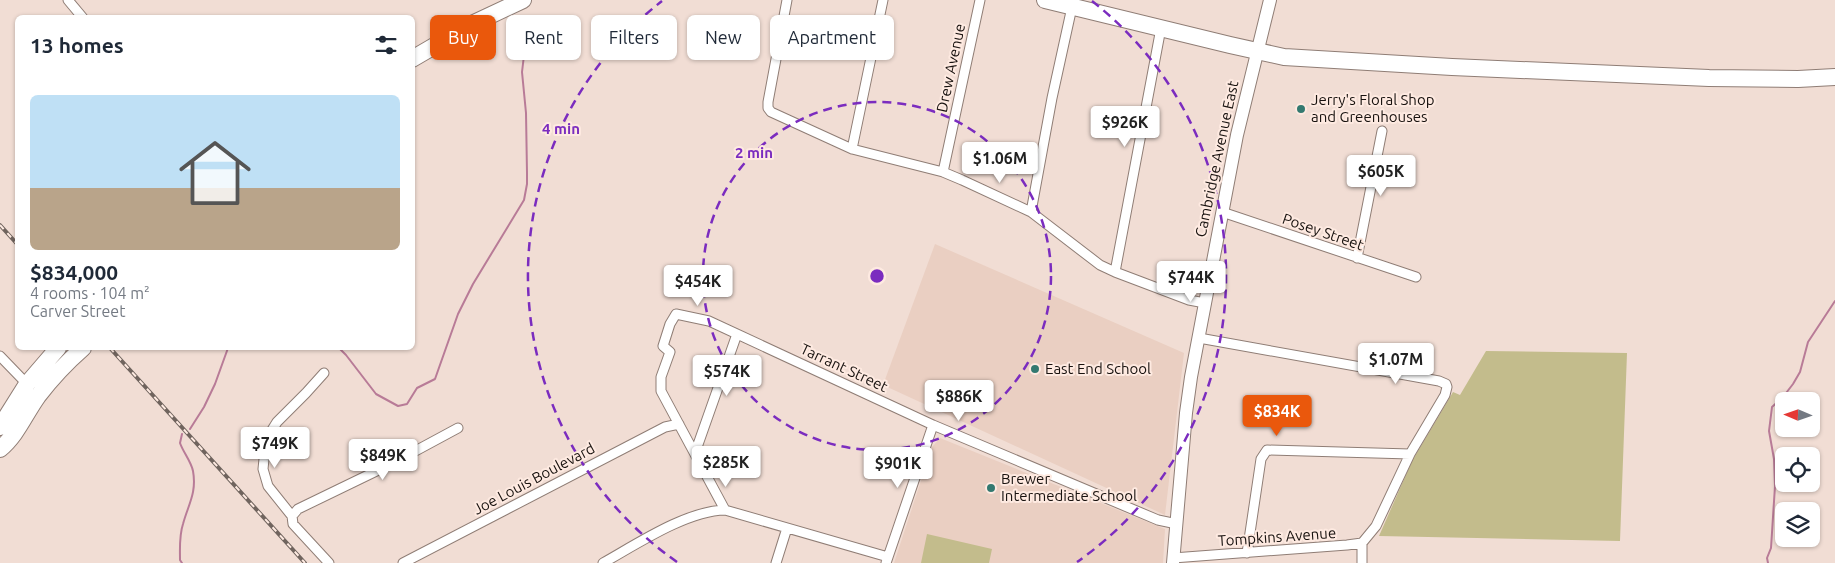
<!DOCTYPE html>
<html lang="en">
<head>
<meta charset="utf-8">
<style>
  :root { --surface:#fff; --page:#f2f2f3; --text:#1f2937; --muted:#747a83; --accent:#ea580c }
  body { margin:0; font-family:Ubuntu,sans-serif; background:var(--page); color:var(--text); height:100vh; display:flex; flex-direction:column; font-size:19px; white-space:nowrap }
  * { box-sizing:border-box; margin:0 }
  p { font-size:16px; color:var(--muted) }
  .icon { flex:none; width:28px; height:28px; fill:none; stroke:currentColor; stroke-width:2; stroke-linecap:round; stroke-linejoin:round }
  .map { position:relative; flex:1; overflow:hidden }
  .panel { position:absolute; left:15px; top:15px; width:400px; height:335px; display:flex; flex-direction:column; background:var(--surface); border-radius:8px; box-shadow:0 1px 4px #0004 }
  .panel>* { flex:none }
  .top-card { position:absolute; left:430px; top:15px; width:475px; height:45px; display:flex; gap:10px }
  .needle { width:32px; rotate:272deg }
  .buttons { position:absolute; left:1775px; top:392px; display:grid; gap:10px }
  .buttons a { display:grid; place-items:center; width:45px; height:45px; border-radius:8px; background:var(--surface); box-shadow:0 1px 4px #0004; font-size:25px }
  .price { position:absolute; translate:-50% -42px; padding:0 11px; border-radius:5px; background:#fff; color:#222; font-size:16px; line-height:32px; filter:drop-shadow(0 1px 2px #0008) }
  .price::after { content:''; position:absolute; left:50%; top:30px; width:15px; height:11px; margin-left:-8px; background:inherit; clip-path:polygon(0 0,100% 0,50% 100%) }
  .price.selected { background:var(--accent); color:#fff }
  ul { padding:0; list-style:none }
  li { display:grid; align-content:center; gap:10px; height:265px; padding:0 15px }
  li span { display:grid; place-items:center; height:155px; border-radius:8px; color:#555 }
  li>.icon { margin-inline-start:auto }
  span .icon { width:90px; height:90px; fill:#fffc; stroke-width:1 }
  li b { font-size:21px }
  h2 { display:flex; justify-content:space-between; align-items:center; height:60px; padding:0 15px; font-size:21px }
  .chip { padding:0 18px; border-radius:8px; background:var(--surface); box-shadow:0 1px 4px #0004; font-size:18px; line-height:45px }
  .chip.selected { background:var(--accent); color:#fff }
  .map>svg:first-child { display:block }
  .built { fill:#eacfc2 }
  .green { fill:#c3bc8c }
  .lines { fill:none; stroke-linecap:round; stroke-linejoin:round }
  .stream { stroke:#b87b97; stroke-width:2 }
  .street-casing { stroke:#8f7d75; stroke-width:11 }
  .secondary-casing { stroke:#8f7d75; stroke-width:14 }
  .highway-casing { stroke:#8f7d75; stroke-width:18 }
  .street { stroke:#fff; stroke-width:9 }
  .secondary { stroke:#fff; stroke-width:12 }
  .highway { stroke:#fff; stroke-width:16 }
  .rail-casing { stroke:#70645e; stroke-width:4 }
  .rail { stroke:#feeae1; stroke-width:2; stroke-dasharray:5.5; stroke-linecap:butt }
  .ring { fill:none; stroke:#7b2cbf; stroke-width:2.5; stroke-dasharray:9 6 }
  .poi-dot { fill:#337970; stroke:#feeae1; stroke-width:2 }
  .labels { text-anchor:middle; stroke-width:4; stroke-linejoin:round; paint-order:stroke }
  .street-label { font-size:15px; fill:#18120f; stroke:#feeae1 }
  .poi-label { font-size:15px; fill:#18120f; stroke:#feeae1; text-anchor:start }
  .centre { fill:#7b2cbf; stroke:#feeae1; stroke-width:2.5 }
  .ring-label { font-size:15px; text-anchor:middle; font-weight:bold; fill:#7b2cbf; stroke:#feeae1; stroke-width:4; stroke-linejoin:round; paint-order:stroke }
</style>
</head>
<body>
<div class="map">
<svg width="1835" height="563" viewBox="0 0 1835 563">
  <rect width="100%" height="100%" fill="#f1ddd4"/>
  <path class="built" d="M935,244L1184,353L1165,515L883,385Z
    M940,438L1165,529L1163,563H894L932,447Z"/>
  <path class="green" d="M1486,351L1627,353L1620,541L1379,536L1412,461L1453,392L1460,395Z
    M927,534L992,549L989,563H921Z"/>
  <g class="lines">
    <path class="stream" d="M339,348L346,355L376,394L398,406L407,404L417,388L435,379L458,314L473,284L524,200L527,184V173L526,113L522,72L525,47L537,19
      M190,429L204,407L215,384L228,348
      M182,434L180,443C183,452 191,461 193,471C197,493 188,505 183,524C179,536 180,548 180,560L182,563
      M1768,563L1767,558L1771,548L1775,486L1774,459L1769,431L1772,407L1783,397L1793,384L1800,372L1808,342L1835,301"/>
    <g class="street-casing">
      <path id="street" d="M68,0L83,18
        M787,0L768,102V108L771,112L852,149L943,172L962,180L1031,212L1100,265L1115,272L1189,300L1205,303
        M852,149L883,0
        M943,172L980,0
        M1031,212L1052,98L1072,7
        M1222,212L1416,277
        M1357,258L1382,131
        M1115,272L1161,28
        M1199,338L1439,381L1446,384L1447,387L1445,395L1410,454L1376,526L1362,543
        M0,356L27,384
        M324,373L306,393L277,422L272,430L264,459L263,469L268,486L292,516L293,524L329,563
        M695,453L737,334
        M292,516L298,509L395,462L458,428
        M1362,543V563
        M1247,553L1261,459L1267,450L1410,454
        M888,557L725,510L661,391V377L670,352L663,346L670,324L676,314L709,321L933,425L1158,520L1177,524
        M1173,558L1347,545L1362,543
        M403,563L665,427L679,424
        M603,563C637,544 686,511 725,510
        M776,563L787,528
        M886,563L933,425"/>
    </g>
    <g class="secondary-casing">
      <path id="secondary" d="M1173,563L1186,413L1191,377L1237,135L1270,0"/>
    </g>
    <g class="highway-casing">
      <path id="highway" d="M1045,0L1230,45L1284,57L1452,67L1709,78L1798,79L1835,77
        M412,59L472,24L523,0
        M0,427L27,384L58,348
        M0,449C17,435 25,414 38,396C51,379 67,362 83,348"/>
    </g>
    <use href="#street" class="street"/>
    <use href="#secondary" class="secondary"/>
    <use href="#highway" class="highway"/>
    <g class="rail-casing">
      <path id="rail" d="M0,225L18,245
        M110,348L305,563"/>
    </g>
    <use href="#rail" class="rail"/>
  </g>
  <g class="ring">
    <circle cx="877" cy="276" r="174"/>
    <path d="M677 562A349 349 0 0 1 662 1M1092 1A349 349 0 0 1 1077 562"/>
  </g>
  <g class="poi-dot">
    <circle cx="1301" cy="109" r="5"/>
    <circle cx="1035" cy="369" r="5"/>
    <circle cx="991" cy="488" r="5"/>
  </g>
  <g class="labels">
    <g class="street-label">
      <text transform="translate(951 68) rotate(-78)" y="5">Drew Avenue</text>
      <text transform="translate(1217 159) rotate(-78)" y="5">Cambridge Avenue East</text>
      <text transform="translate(1323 232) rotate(19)" y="5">Posey Street</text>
      <text transform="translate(844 368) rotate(25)" y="5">Tarrant Street</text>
      <text transform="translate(534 479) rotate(-28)" y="5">Joe Louis Boulevard</text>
      <text transform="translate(1277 537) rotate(-4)" y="5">Tompkins Avenue</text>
    </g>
    <g class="poi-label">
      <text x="1311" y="105">Jerry's Floral Shop<tspan x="1311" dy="17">and Greenhouses</tspan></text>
      <text x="1045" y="374">East End School</text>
      <text x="1001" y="484">Brewer<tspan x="1001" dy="17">Intermediate School</tspan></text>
    </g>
  </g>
  <circle cx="877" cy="276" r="8" class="centre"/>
  <g class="ring-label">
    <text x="561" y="134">4 min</text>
    <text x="754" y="158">2 min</text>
  </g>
</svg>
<div class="buttons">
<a><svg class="needle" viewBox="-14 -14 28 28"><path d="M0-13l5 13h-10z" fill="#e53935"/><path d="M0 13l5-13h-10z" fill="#747a83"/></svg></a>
<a><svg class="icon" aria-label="locate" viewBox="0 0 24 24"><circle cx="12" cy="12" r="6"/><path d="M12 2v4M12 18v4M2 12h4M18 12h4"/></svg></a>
<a><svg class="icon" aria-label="layers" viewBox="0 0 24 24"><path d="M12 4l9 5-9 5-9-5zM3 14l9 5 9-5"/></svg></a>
</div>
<b class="price" style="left:1125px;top:148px">$926K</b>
<b class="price" style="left:1000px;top:184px">$1.06M</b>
<b class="price" style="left:1381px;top:197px">$605K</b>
<b class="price" style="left:1191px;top:303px">$744K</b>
<b class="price" style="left:698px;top:307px">$454K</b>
<b class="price" style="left:1396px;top:385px">$1.07M</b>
<b class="price" style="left:727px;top:397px">$574K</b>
<b class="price" style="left:959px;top:422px">$886K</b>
<b class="price selected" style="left:1277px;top:437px">$834K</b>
<b class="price" style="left:275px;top:469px">$749K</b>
<b class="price" style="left:383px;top:481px">$849K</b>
<b class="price" style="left:726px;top:488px">$285K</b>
<b class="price" style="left:898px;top:489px">$901K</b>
<div class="top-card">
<a class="chip selected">Buy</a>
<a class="chip">Rent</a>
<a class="chip">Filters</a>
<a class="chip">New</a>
<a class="chip">Apartment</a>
</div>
<section class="panel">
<h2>13 homes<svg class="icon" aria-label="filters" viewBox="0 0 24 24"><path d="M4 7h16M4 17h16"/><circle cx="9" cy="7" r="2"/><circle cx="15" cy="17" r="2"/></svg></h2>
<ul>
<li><span style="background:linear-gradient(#bfe0f5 60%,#b9a48a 0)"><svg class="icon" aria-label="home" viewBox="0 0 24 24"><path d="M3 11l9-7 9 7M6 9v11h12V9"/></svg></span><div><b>$834,000</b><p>4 rooms · 104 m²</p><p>Carver Street</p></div></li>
</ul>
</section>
</div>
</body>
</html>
